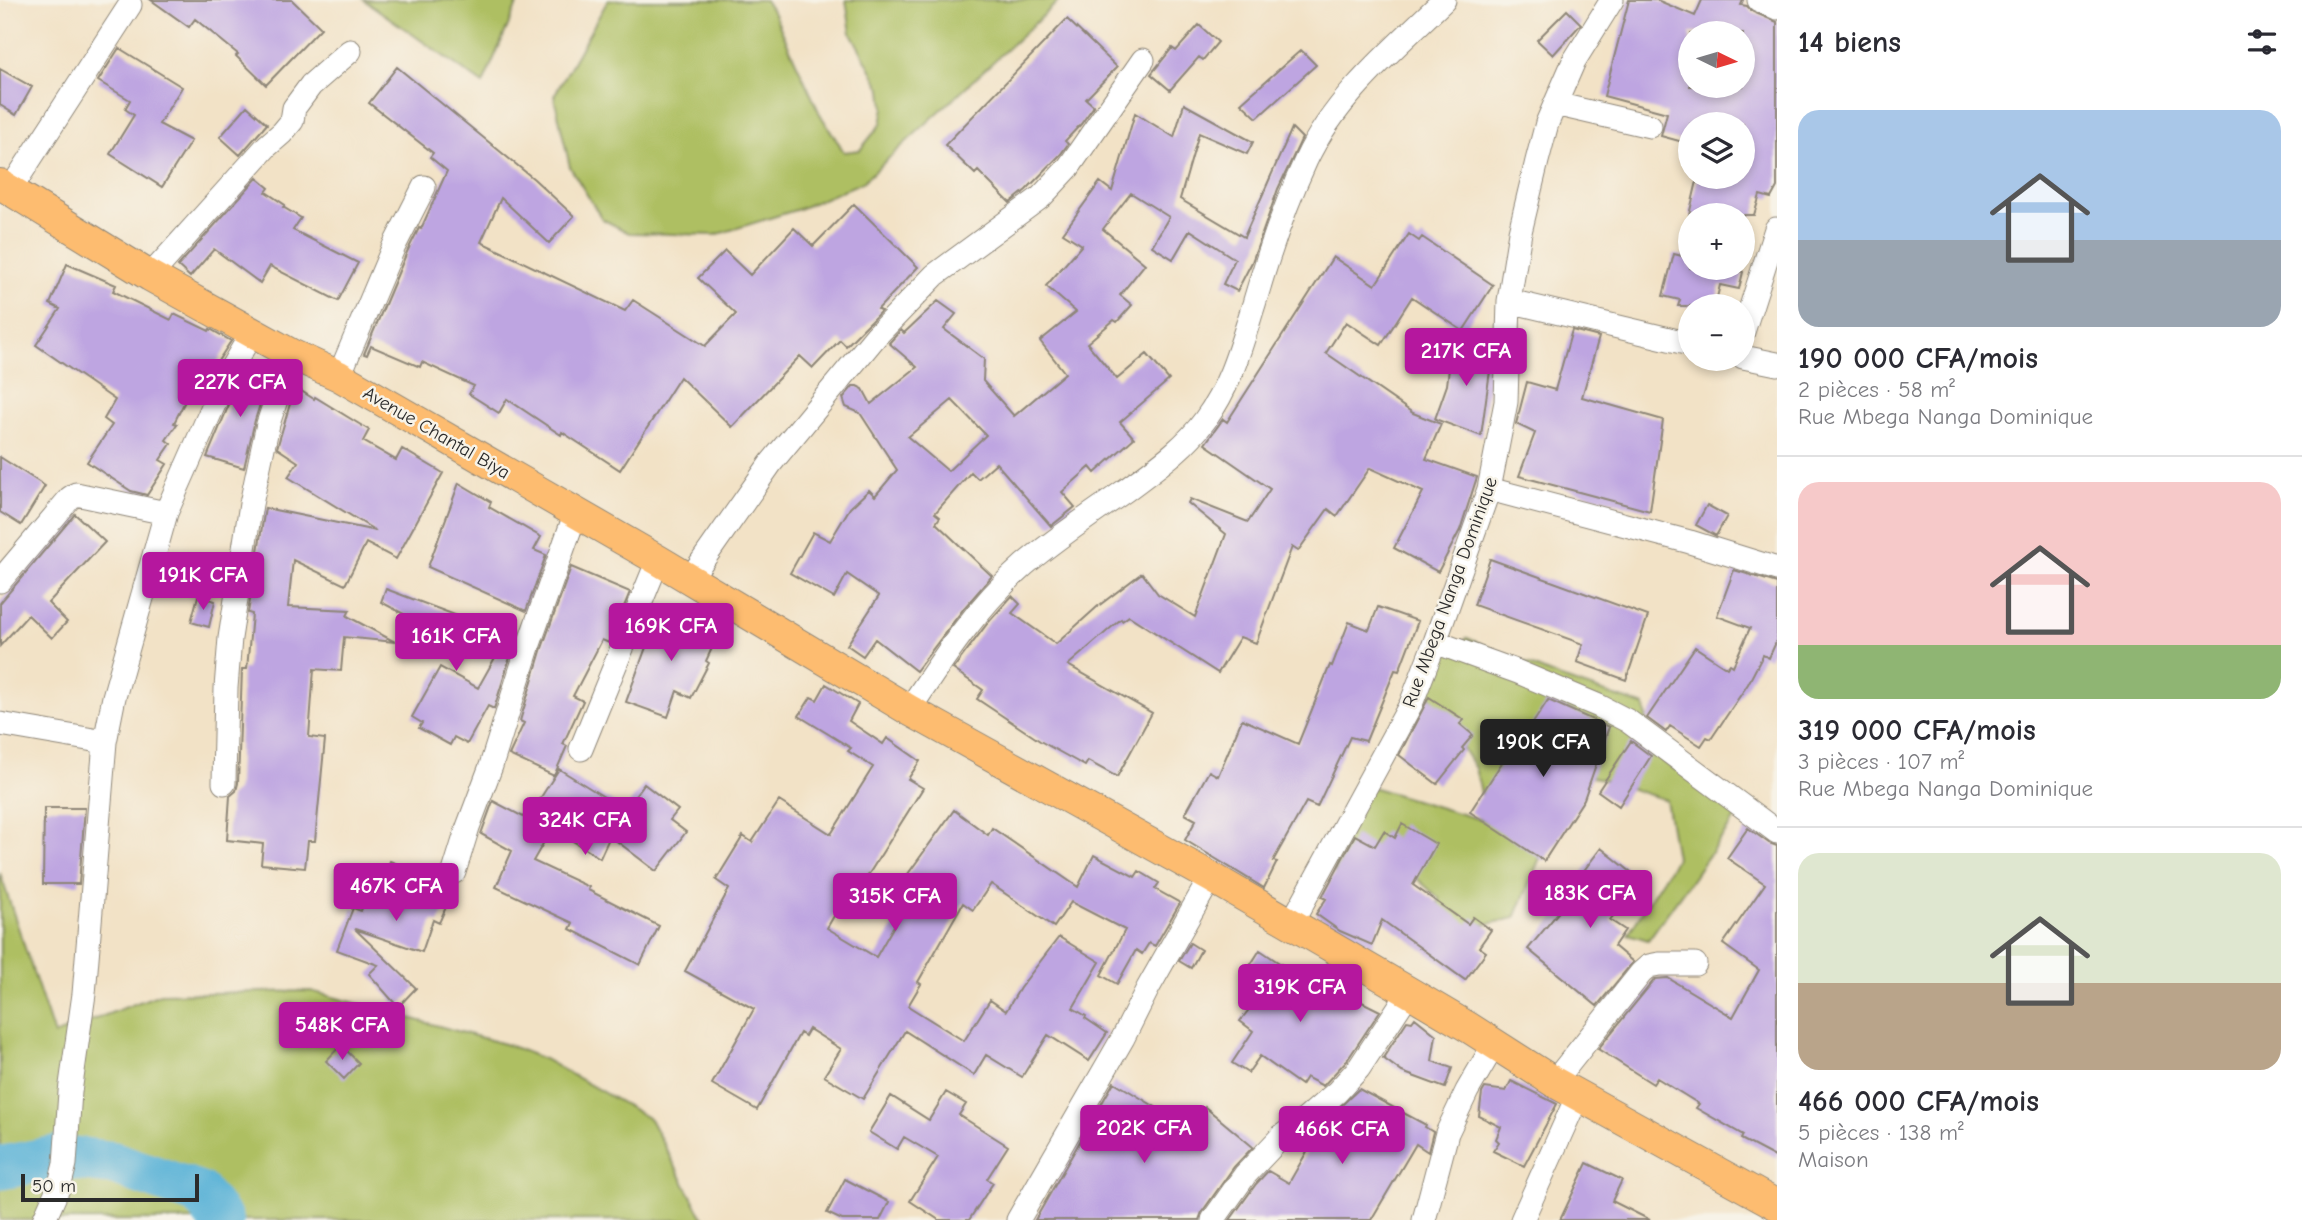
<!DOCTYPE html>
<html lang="fr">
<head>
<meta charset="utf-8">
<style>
  :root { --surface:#fff; --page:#f7f7f7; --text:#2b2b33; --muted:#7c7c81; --line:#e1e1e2; --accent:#b5179e }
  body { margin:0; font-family:"Comic Neue",sans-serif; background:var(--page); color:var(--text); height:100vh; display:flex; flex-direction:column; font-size:26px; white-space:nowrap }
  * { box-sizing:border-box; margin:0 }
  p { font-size:23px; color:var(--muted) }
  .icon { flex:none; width:38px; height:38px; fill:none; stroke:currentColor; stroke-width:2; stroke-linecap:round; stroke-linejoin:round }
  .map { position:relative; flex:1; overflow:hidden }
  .side { display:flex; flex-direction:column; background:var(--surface); width:525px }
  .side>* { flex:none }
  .needle { width:46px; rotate:95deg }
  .tools { position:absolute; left:1678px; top:21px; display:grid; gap:14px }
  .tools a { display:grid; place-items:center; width:77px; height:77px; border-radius:50%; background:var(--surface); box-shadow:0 4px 10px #0003; font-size:35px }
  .scale { position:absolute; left:21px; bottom:18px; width:178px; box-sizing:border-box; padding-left:7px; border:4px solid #2b2b2b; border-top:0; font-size:19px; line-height:24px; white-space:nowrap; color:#2b2b2b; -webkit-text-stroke:5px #f7f3e8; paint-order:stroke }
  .price { position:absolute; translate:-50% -60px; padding:0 16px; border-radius:7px; background:var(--accent); color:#fff; font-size:23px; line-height:46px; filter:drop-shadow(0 2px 4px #0008) }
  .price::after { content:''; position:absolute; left:50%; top:42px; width:21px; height:16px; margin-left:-10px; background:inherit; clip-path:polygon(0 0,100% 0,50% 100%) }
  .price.active { background:#222; color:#fff }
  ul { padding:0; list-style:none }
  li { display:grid; align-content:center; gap:14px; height:371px; padding:0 21px }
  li+li { border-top:2px solid var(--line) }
  li span { display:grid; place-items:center; height:217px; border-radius:21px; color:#555 }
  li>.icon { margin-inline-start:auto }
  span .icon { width:126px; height:126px; fill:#fffc; stroke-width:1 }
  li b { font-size:30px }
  h2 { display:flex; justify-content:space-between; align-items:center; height:84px; padding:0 21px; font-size:30px }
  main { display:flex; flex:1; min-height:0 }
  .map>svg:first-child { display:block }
  .green { fill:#aebf62; stroke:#6c7546; stroke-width:2 }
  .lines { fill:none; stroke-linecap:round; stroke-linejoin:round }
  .river { stroke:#5ab2d7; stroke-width:44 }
  .building { fill:#bea5e1; fill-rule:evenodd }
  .minor-casing { stroke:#8e8678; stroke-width:25 }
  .major-casing { stroke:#8e8678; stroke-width:32 }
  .minor { stroke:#fff; stroke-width:23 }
  .major { stroke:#fdbc6f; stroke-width:30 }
  .labels { text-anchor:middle; stroke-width:5; stroke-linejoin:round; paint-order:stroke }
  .street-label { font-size:19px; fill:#2b2b2b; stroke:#f7f3e8 }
</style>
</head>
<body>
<main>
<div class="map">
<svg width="1777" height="1220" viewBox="0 0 1777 1220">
  <rect width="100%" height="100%" fill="#f7f3e8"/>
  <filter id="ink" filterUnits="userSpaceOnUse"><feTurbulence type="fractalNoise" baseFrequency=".0143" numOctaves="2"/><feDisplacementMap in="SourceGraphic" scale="14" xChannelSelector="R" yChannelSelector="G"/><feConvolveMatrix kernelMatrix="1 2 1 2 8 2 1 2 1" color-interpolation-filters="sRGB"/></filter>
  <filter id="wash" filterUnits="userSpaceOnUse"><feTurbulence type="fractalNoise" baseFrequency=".00686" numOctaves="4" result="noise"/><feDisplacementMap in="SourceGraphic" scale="28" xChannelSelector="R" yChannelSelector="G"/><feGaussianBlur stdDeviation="1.57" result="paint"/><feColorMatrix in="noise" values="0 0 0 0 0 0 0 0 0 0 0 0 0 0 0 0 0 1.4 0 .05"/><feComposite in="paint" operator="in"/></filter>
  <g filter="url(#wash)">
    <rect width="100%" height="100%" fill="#f2e2c6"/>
    <path class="green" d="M364,0H519L483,84Z
      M608,0H765L774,14L820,114L844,152L860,150L881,124L884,107L882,90L851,33L846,0H1060L863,182L799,209L715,235L629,233L602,219L570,167L554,96Z
      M1467,638L1558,677L1645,706L1649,752L1740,812L1648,940L1628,934L1676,858L1666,800L1576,771L1515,918L1451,932L1417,943L1440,899L1398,862L1337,904L1333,849L1368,786L1488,822L1475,768L1423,685L1438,660Z
      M0,873L54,1035L160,994L311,991L508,1045L544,1059L650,1119L704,1220H0Z"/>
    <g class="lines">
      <path class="river" d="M70,1158L113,1163L199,1193L221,1220
        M0,1168L57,1157"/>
    </g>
    <g id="blocks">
      <path class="building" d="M151,0H292L321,28L266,85L236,56L238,54L195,19L189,27Z
        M1629,0H1657L1695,16L1702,0H1743L1741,5L1747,6L1753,12L1777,22V187L1771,198L1760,195L1754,215H1689L1698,177H1743V124H1690V144L1661,136L1667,113L1604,96ZM1690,33H1743V86H1690Z
        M1567,10L1581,24L1553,55L1537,40Z
        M1067,19L1117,67L1086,99L1094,106L1081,124L1065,141L1068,144L1060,155L1026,190L1010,203L978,171L975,174L945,145Z
        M1199,25L1218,42L1203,60L1199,57L1170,90L1151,74L1172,48L1176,51Z
        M119,48L182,87L159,124L191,141L162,187L110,154L134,115L125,109L130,100L98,81Z
        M1301,50L1316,65L1257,118L1241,103Z
        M397,67L534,179L574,216L549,243L501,198L481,242L625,311L633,300L705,346L736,314L698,278L725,251L750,275L794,228L813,246L854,204L918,267L878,309L881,311L846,346L840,340L813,368L800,356L732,427L680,377L620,470L562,432L561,435L507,399L499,413L469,394L474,386L422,362L420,367L371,346L367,355L364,354L407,252L419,228L421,229L447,171L430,157L433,153L369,103Z
        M0,69L32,87L16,115L0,105Z
        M1184,104L1253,142L1247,154L1199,133L1180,199L1244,237L1292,128L1302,138L1278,189L1252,262L1237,291L1223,284L1235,259L1190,230L1173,259L1152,246L1169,217L1131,193L1103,229L1145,264L1120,295L1132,305L1117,322L1114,320L1087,343L1117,379L1147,354L1169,380L1120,422L1134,438L1095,473L1090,467L1062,492L1075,507L1051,526L996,463L978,479L971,472L935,513L940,517L936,523L992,576L965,607L916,671L875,639L863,656L847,645L879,596L847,574L834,598L790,573L813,532L830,541L850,508L869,490L875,496L897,470L860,413L846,407L843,398L853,386H857L863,389L871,404L917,367L889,343L901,330L904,333L938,301L956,314L944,329L984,359L983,381L1014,416L1065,373L1040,341L1076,312L1046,286L1082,245L1063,233L1100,182L1112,191L1135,113L1174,137ZM952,400L986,435L948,471L908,437Z
        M247,106L267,124L240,155L220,137Z
        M257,178L269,188L266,192L285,205L283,207L301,218L293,230L358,263L338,301L270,266L260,283L214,249L190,277L178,266Z
        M1409,234L1419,241L1422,237L1493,285L1463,331L1412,297L1381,345L1346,322L1326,353L1413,413L1441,424L1426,459L1477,477L1460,530L1438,572L1394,548L1423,492L1370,468L1337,516L1328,509L1298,551L1292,547L1256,643L1240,637L1218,673L1129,616L1122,621L1121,619L1068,665L1152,713L1117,777L1088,761L1085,766L1040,741L977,699L983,690L953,669L987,624L1012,596L1020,604L1012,613L1056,644L1097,607L1142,573L1158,594L1195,617L1226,534L1188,503L1190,499L1248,522L1270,489L1205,444L1223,419L1227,422L1333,257L1375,285Z
        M1674,254L1690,258V268H1727L1743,272L1739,289L1720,285L1715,306H1678L1680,300L1663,296Z
        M67,264L116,285L113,291L171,320L174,314L209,331L210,329L231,341L201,387L194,383L174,423L177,424L166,440L171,444L160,460L167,464L147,495L131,491L87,462L112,425L104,419L115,400L36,345L60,309L50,304Z
        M1572,330L1599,337L1582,397L1663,420L1650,511L1519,476L1535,433L1516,424L1527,382L1555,390Z
        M1452,344L1493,349L1481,436L1435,419L1447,385Z
        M251,363L270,373L255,420L244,468L207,457L238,383Z
        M295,387L314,399L315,397L369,430L363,441L396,460L402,449L443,473L396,559L366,543L345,585L293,560L288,607L350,610L347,616L395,642L344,637L341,671L314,669L309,737L325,739L315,841H308L305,868L261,864L263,844L227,840L230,796L236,791L238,783L242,669H247L252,614L248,613L265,508L376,531L288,477L298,462L277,448Z
        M0,457L45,486L21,525L0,512Z
        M459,483L491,502L489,507L541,537L534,550L546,555L526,611L428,567Z
        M1707,505L1727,516L1716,536L1696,525Z
        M75,514L105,542L48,603L67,622L52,638L28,615L0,646V603Z
        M1490,559L1648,616L1626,680L1577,662L1583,644L1474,605Z
        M571,567L630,592L609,643L602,640L573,696L583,701L563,744L567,746L554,776L509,755L524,723L520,721L541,651Z
        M1734,570L1777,583V640L1769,658L1763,655L1748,684L1711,739L1707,737L1701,746L1670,726L1666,732L1647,718L1695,647L1727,668L1730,664L1733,666L1750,628L1717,616Z
        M386,589L516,638L494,709L488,706L467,744L454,737L450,745L419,728L422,723L412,717L440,667L478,688L497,654L434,630L381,602Z
        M198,596L215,601L209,627L191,622Z
        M1378,607L1418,621L1399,671L1395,670L1366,741L1350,737L1317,807L1306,802L1273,861L1277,862L1264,888L1185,840L1196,820L1185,814L1209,771L1218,776L1242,719L1298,744L1330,665L1332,666L1349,622L1369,630Z
        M660,609L718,635L706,661L709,663L691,698L677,691L668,717L626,702Z
        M826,684L858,704L849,721L883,744L887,738L920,761L908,779L923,788L860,888L853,883L827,928L876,957L912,894L900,885L954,810L988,835L992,828L1078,887L1094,855L1135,877L1139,871L1159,883L1155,889L1180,903L1155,946L1149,943L1142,954L1136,950L1117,984L1101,975L1125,930L1071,902L1054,927L991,884L973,910L963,903L918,982L921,984L908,1006L964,1041L990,1000L1006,1011L1020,988L1059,937L1100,962L1073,1008L1086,1016L1085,1018L1107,1033L1089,1061L1048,1035L1022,1077L986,1055L974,1075L905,1031L863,1099L824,1076L841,1049L809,1029L805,1036L800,1033L757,1110L712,1084L754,1009L685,971L729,889L716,880L743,836L752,842L779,801L831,834L873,767L848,751L851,748L799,716L811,697L817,700Z
        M1429,697L1464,720L1460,724L1473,735L1462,748L1464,750L1437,784L1399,755Z
        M1548,700L1609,727L1584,799L1544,861L1470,812L1512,747L1516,749Z
        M1631,741L1651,756L1619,806L1598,791Z
        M559,769L625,810L644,784L678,810L670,820L686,832L656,871L610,836L600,858L552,828L533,861L589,887L588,890L659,926L640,965L570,929L573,923L496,887L512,851L481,834L493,801L527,819Z
        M44,808H85L79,884H43Z
        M1402,824L1436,844L1413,885L1468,924L1473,917L1491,930L1479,947L1486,952L1465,980L1382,920L1372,945L1340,931L1316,914L1326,899L1322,897L1355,835L1375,846L1384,831L1395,838Z
        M1748,828L1769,843L1777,846V1158L1741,1139L1743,1135L1696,1108L1699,1104L1657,1078L1653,1084L1598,1049L1655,979L1668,978L1733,1017L1759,970L1723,944L1765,884L1727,858Z
        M1601,848L1641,880L1610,920L1625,930L1614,946L1633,962L1597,1006L1528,949L1581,885L1576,881Z
        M390,861L454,889L439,923L433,920L422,952L355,929L416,988L398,1007L369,974L378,965L337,950L353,908L361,911L367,895L374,897Z
        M1190,943L1201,950L1191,968L1179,961Z
        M1260,950L1317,988L1325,979L1334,988L1380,1011L1348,1059L1323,1086L1306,1077L1301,1085L1260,1056L1248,1073L1232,1063L1253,1031L1240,1021L1262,993L1241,980Z
        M1415,1018L1436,1035L1432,1061L1452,1068L1445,1088L1402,1072L1383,1058L1407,1021L1412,1022Z
        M341,1045L359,1063L344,1079L326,1061Z
        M1511,1081L1557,1104L1524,1166L1493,1151L1499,1142L1496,1139L1501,1127L1479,1116L1482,1093L1485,1088L1506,1091Z
        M1114,1082L1189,1127L1205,1107L1253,1147L1234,1167L1202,1212L1199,1220H1035Z
        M1359,1089L1426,1125L1425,1127L1433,1132L1428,1152L1416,1144L1371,1220H1230L1256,1184L1268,1171L1289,1183L1313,1141L1310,1139L1317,1128Z
        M946,1092L966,1104L959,1115L1008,1146L987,1179L993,1183L969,1220H939L910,1201L938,1157L904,1137L897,1149L869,1132L891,1096L929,1120Z
        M1587,1163L1622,1180L1612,1201L1650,1220H1560Z
        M845,1179L889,1202L880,1220H842L827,1213Z"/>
    </g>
  </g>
  <g filter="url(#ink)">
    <use href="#blocks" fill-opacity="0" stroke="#8e8678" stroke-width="2"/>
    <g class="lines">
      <g class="minor-casing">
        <path id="minor" d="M1759,0L1777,8
          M1555,104L1650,126
          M10,190L130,5
          M150,276L267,146L282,133L292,121L294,108L311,85L350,51
          M1509,301L1690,344
          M1743,332L1776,229
          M1743,357L1777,364
          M339,376L394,246L424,187
          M1489,489L1690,542L1777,569
          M689,580L771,463L876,336L935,275L1041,197L1068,168L1143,60
          M0,581L70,498L76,494L166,513
          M1435,642L1518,672L1599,706L1628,721L1777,832
          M909,710C943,658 977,606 1024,565C1056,538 1092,514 1126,490C1154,469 1184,449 1205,420C1231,385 1241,345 1254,304C1268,255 1285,205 1306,160C1336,96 1395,48 1444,0
          M0,724L105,742
          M581,749L658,560
          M224,783L226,688L230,638L251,504L268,424L291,354
          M454,872L468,827L491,766L528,647L576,512
          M1291,924L1411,704L1435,642L1489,489L1506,402L1509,301L1520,232L1537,161L1547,123L1574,61L1612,0
          M1554,1082L1641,973L1649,966L1659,964H1695
          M44,1220L60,1184L65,1164L70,1092L84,994L105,742L114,697L166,513L226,377L252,333
          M1018,1220L1123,1038L1148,988L1211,877
          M1213,1220L1245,1175L1282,1136L1306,1119L1337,1092L1359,1068L1409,992
          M1424,1220L1447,1133L1467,1091L1495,1043
          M1522,1220L1578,1095"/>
      </g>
      <g class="major-casing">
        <path id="major" d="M0,184L150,276L291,354L339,376L658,560L909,710L1211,877L1409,992L1468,1027L1554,1082L1777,1205"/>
      </g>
      <use href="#minor" class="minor"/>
      <use href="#major" class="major"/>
    </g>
  </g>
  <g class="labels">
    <g class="street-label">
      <text transform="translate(437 432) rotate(30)" y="7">Avenue Chantal Biya</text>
      <text transform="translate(1449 592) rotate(-70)" y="7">Rue Mbega Nanga Dominique</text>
    </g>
  </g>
</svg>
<div class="tools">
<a><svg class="needle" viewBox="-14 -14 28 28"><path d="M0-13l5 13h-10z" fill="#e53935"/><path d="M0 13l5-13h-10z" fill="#7c7c81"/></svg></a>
<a><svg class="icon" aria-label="layers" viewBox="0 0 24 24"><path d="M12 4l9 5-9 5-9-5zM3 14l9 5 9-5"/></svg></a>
<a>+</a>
<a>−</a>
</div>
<div class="scale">50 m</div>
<b class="price" style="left:1466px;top:388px">217K CFA</b>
<b class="price" style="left:240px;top:419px">227K CFA</b>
<b class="price" style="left:203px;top:612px">191K CFA</b>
<b class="price" style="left:671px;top:663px">169K CFA</b>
<b class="price" style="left:456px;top:673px">161K CFA</b>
<b class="price active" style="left:1543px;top:779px">190K CFA</b>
<b class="price" style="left:585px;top:857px">324K CFA</b>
<b class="price" style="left:396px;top:923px">467K CFA</b>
<b class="price" style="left:1590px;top:930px">183K CFA</b>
<b class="price" style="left:895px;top:933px">315K CFA</b>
<b class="price" style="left:1300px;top:1024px">319K CFA</b>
<b class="price" style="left:342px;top:1062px">548K CFA</b>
<b class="price" style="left:1144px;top:1165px">202K CFA</b>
<b class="price" style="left:1342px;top:1166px">466K CFA</b>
</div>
<section class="side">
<h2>14 biens<svg class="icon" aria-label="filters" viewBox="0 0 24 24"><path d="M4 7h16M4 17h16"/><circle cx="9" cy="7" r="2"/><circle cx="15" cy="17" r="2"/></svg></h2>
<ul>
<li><span style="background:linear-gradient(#a9c7e8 60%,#9aa5b1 0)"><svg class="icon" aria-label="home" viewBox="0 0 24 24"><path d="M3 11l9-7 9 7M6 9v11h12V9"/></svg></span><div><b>190 000 CFA/mois</b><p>2 pièces · 58 m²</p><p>Rue Mbega Nanga Dominique</p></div></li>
<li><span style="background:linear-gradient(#f6c9c9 75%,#8fb573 0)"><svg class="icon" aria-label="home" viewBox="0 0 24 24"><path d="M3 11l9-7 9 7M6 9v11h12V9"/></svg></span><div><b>319 000 CFA/mois</b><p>3 pièces · 107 m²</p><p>Rue Mbega Nanga Dominique</p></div></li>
<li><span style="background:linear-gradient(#dfe7d0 60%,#b9a48a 0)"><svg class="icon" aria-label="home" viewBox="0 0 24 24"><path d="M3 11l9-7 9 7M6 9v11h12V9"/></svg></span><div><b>466 000 CFA/mois</b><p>5 pièces · 138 m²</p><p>Maison</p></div></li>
</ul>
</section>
</main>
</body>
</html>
